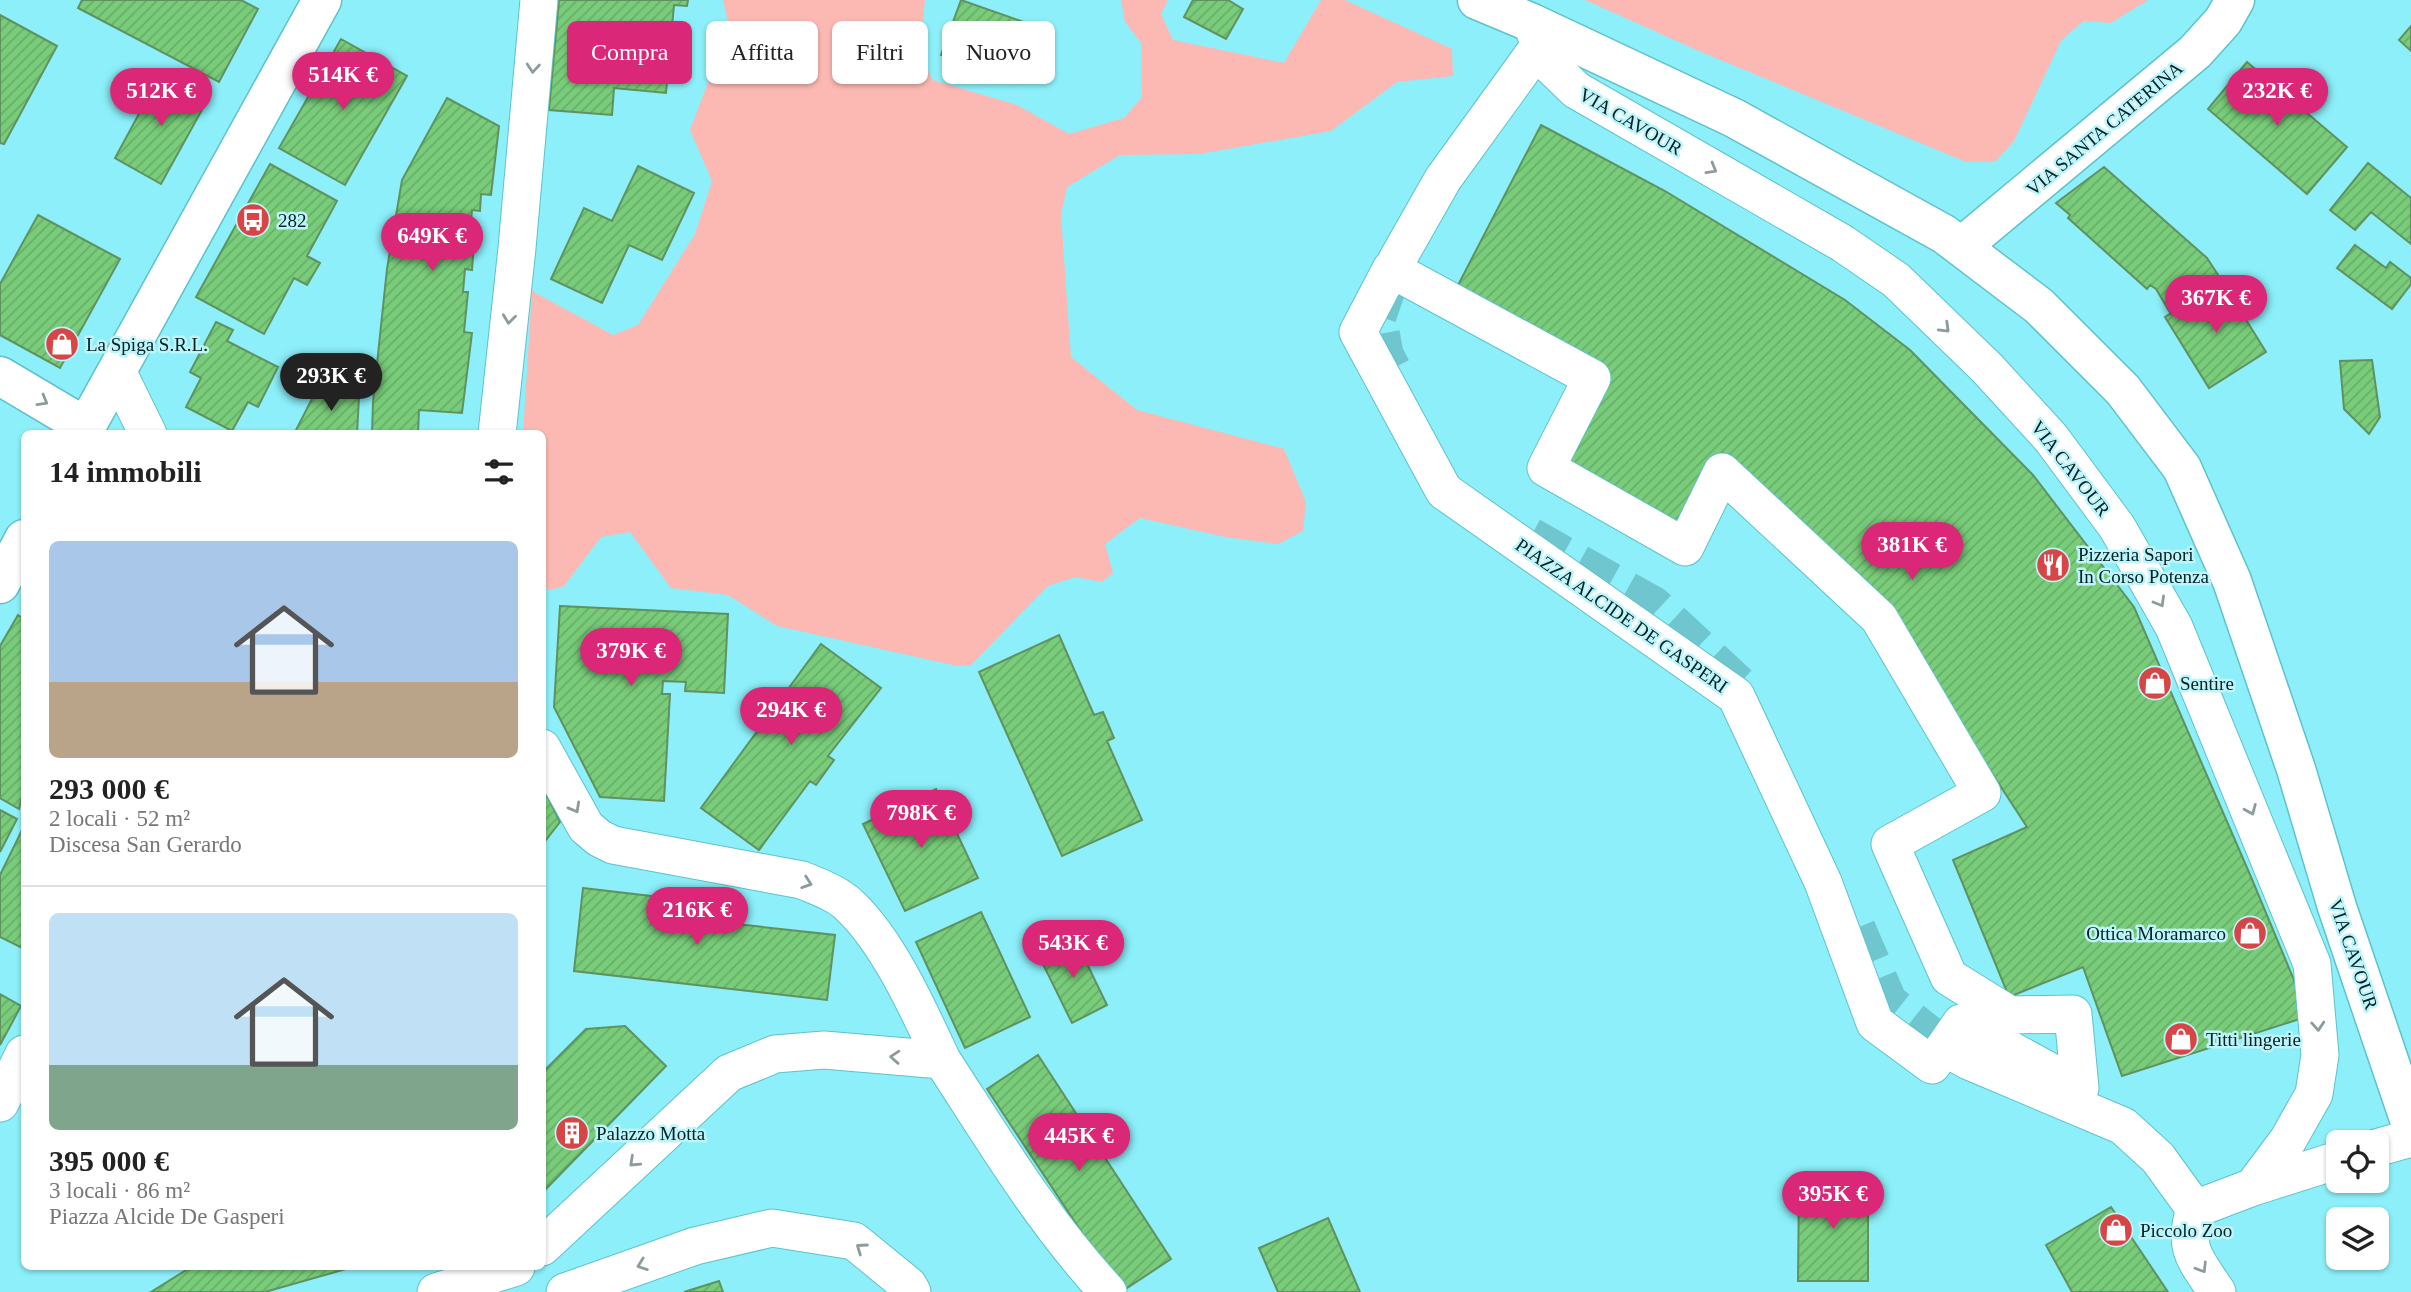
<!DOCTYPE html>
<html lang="it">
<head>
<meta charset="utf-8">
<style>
  :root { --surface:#fff; --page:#f2f2f2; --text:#222; --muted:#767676; --line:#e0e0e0; --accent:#db2777 }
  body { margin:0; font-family:Georgia,serif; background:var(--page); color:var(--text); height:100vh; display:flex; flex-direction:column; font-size:26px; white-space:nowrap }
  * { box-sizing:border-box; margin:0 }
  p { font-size:23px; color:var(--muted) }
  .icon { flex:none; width:38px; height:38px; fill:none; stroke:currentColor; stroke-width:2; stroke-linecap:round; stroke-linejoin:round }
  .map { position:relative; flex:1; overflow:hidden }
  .panel { position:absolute; left:21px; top:430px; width:525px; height:840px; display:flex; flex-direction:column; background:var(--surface); border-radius:10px; box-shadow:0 2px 5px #0004 }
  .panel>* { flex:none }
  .hud { position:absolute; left:567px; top:21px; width:665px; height:63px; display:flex; gap:14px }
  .tools { position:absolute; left:2326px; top:1130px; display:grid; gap:14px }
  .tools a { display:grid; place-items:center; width:63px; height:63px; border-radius:10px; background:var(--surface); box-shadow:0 2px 5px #0004; font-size:35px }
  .price { position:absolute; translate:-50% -60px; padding:0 16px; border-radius:24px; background:var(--accent); color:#fff; font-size:23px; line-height:46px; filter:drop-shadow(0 2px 4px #0008) }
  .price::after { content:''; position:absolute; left:50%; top:42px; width:21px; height:16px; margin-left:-10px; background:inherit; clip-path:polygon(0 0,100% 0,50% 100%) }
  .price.selected { background:#222; color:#fff }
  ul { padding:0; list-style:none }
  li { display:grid; align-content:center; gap:14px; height:371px; padding:0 28px }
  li+li { border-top:2px solid var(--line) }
  li span { display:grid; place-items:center; height:217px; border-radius:10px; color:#555 }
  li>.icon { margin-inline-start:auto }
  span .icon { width:126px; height:126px; fill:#fffc; stroke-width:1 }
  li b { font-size:30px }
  h2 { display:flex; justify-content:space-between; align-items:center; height:84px; padding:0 28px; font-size:30px }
  .tag { padding:0 24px; border-radius:10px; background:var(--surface); box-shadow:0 2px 5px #0004; font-size:24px; line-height:63px }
  .tag.selected { background:var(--accent); color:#fff }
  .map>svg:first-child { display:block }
  .grass { fill:#fcb9b3 }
  .building { fill:url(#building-hatch); stroke:#5f925f; stroke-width:2 }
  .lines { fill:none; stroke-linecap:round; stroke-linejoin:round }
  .minor-tunnel { stroke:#70c6ce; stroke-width:37; stroke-dasharray:37 18; stroke-linecap:butt }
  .minor-casing { stroke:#5ec2cc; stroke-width:39 }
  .tertiary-casing { stroke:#5ec2cc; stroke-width:41 }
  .secondary-casing { stroke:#5ec2cc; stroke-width:41 }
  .minor { stroke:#fff; stroke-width:37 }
  .tertiary { stroke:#fff; stroke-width:38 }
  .secondary { stroke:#fff; stroke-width:38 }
  .oneway { stroke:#8d9b9c }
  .labels { text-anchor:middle; stroke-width:5; stroke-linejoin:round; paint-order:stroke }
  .street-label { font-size:19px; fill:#012124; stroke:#bef5fb }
  .poi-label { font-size:19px; fill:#012124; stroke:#bef5fb; text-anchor:start }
</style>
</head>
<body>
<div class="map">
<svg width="2411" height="1292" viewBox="0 0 2411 1292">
  <defs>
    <pattern id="building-hatch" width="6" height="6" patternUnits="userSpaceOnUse" patternTransform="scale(1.75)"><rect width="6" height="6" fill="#79cc7a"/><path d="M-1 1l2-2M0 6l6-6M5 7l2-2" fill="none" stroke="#67af69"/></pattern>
  </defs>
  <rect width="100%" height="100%" fill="#8ceff9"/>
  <path class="grass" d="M723,0H925L919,55L933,80L1017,105L1069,134L1124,118L1142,97L1141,43L1125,22L1121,0H1168L1161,14L1173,40L1284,63L1321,0H1345L1452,49L1453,76L1397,82L1331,131L1199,154L1120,155L1067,187L1061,215L1071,357L1137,410L1284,449L1306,502L1303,531L1278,544L1225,537L1140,518L1105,544L1113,573L1102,582L1075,577L1048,586L971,665L957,666L777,626L728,595L671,588L630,532L601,537L564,586L550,590L543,587L542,434H523L532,291L613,335L638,325L695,234L712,181L690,130L729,27Z
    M1585,0H2148L2111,23L2083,21L2061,41L2014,141L1995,162H1966L1699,51Z"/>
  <path class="building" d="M82,0H241L258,9L219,82L78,8Z
    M559,0H688L687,6L674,5L666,93L614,88L612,115L549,110Z
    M961,0L1038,27L1018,83L941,55Z
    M1193,0H1228L1243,9L1226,39L1184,17Z
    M0,15L57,46L4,144L0,143Z
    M2411,26V51L2399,40Z
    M341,39L407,76L345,185L279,148Z
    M2247,62L2347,147L2307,194L2208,109Z
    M161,73L208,99L161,184L115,158Z
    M447,98L499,126L491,195L481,194L480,211L472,210L469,241H474L472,270L465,269L463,292H468L464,332L472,333L462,413L419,410L418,434H372L373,402L387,269L402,180Z
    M1541,125L1665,191L1845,300L1910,350L2033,475L2134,607L2251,877L2309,1016L2122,1076L2083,967L2009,997L1953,860L2027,827L1882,604L1723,453L1680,533L1560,469L1608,376L1456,289Z
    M2368,163L2411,198V244L2371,212L2355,230L2330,210Z
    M270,164L337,201L307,256L320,263L307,285L294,278L264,334L196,297Z
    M638,166L694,193L662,260L629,245L602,303L551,279L584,208L612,221Z
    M2104,167L2207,258L2222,281L2171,314L2156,289L2150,285L2147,289L2068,218L2070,215L2056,203Z
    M38,215L120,259L60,368L0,335V284Z
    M2355,245L2386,268L2390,262L2411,278V284L2392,309L2337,268Z
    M2222,281L2266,352L2209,388L2165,317Z
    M216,322L233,330L227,341L278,367L258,407L248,402L232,431L186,407L201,378L190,372Z
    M2372,360L2380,417L2369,434L2344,409L2340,361Z
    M321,381L359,397L357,434H294Z
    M560,606L728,614L724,693L685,691L686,682L663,681L662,694H670L664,801L600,797L554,707Z
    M18,615L24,619V788L19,809L0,798V646Z
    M1059,635L1094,715L1103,712L1114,738L1107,741L1142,820L1062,856L979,672Z
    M821,644L881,688L828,756L834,760L816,785L810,781L759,850L701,808Z
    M542,785L560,822L542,845Z
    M936,789L978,878L905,911L863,824Z
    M0,810L17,819L0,852Z
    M23,828H24V949L0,937V875Z
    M583,888L702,902L700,920L835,935L827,1000L574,971Z
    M981,912L1030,1017L965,1048L916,942Z
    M1074,937L1107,1005L1072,1023L1038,954Z
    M0,994L21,1006L0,1045Z
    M625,1026L666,1066L542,1193V1073L586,1029Z
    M1038,1055L1171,1259L1121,1292L987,1089Z
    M1799,1180H1868V1281H1798Z
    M2111,1207L2168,1292H2072L2046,1245Z
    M1328,1218L1360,1292H1278L1259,1248Z
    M191,1267H353L265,1292H151Z
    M719,1281L723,1292H684Z"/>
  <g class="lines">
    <path class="minor-tunnel" d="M1390,281L1378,316L1385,354L1400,384
      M1531,536L1654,605L1739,684
      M1857,928L1889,1002L1951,1051"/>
    <g class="minor-casing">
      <path id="minor" d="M1532,23L1544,59L1576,90L1842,243L1896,280L1987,368L2051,438L2117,527L2174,627L2312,964L2320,1055L2314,1094L2288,1140L2253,1187
        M1397,260L1443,179L1540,45
        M1391,269L1592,378L1546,468L1685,547L1722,472L1879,618L1982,793L1890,844L1949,977L2010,1015L2073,1014L2080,1088L1961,1023L1932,1065L1875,1023L1823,882L1736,696L1444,491L1358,332Z
        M117,371L148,434
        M497,434L517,248L539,0
        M542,748L586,827L599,838L613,845L802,880C818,887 837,893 850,906C889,943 919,1011 942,1060L824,1050L775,1054L729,1073L542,1247
        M1951,1051L1969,1061L2123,1126L2158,1158L2195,1209
        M942,1060C994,1140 1043,1222 1108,1292
        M0,1103L24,1054
        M2376,1148L2411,1138
        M436,1292L516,1267
        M565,1292L695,1246L772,1228L854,1241L908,1285L912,1292
        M2217,1292C2196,1260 2182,1249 2195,1209L2253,1187L2338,1160"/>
    </g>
    <g class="tertiary-casing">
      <path id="tertiary" d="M1962,246L2195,52L2223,21L2235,0
        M0,376L86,427
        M82,434L322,0
        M0,584L24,539"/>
    </g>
    <g class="secondary-casing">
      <path id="secondary" d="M1477,0L1532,23L1734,118L1944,234L2039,306L2123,390L2182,468L2232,581L2296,769L2337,907L2411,1125"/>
    </g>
    <use href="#minor" class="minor"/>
    <use href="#tertiary" class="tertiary"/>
    <use href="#secondary" class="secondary"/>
  </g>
  <defs><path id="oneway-chevron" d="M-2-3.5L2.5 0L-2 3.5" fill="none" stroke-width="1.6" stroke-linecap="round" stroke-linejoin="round" transform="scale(1.75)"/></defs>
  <g class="oneway">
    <use href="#oneway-chevron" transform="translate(533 68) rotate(95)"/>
    <use href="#oneway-chevron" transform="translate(1712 169) rotate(30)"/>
    <use href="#oneway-chevron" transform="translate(509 319) rotate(97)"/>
    <use href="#oneway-chevron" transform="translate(1945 328) rotate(44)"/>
    <use href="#oneway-chevron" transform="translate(43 401) rotate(30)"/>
    <use href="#oneway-chevron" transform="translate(2160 602) rotate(60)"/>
    <use href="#oneway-chevron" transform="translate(575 808) rotate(61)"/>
    <use href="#oneway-chevron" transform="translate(2251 810) rotate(67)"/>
    <use href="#oneway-chevron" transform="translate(807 883) rotate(19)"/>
    <use href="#oneway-chevron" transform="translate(2318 1026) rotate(86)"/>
    <use href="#oneway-chevron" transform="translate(895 1057) rotate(-176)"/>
    <use href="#oneway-chevron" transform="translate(634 1162) rotate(137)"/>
    <use href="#oneway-chevron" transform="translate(861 1248) rotate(-145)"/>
    <use href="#oneway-chevron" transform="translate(642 1265) rotate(160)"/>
    <use href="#oneway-chevron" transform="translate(2202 1268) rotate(58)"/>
  </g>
  <defs>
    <g id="bus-disc" transform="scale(1.75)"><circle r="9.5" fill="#d64647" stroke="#bef5fb"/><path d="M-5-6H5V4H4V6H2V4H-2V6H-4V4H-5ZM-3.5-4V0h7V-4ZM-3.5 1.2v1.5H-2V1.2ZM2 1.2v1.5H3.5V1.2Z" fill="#fff"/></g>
    <g id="shop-disc" transform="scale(1.75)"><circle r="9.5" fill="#d64647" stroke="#bef5fb"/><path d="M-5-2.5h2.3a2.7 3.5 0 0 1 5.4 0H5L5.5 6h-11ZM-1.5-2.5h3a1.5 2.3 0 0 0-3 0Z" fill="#fff"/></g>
    <g id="restaurant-disc" transform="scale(1.75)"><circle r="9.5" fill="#d64647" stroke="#bef5fb"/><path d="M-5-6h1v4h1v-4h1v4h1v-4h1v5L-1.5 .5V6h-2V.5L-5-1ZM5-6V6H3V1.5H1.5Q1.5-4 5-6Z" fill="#fff"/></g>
    <g id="building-disc" transform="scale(1.75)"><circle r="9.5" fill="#d64647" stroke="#bef5fb"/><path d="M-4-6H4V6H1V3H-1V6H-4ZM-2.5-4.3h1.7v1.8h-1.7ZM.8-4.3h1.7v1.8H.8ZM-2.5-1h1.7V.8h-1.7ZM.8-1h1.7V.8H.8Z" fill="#fff"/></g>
  </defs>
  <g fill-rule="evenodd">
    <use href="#bus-disc" x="253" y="220"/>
    <use href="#shop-disc" x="62" y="344"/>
    <use href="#restaurant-disc" x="2053" y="565"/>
    <use href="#shop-disc" x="2155" y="683"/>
    <use href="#shop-disc" x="2250" y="933"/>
    <use href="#shop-disc" x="2181" y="1039"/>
    <use href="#building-disc" x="572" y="1133"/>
    <use href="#shop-disc" x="2116" y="1230"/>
  </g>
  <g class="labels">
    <g class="street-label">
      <text transform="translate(1631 121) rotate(30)" y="7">VIA CAVOUR</text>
      <text transform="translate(2104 128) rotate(-40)" y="7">VIA SANTA CATERINA</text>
      <text transform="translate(2071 468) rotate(52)" y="7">VIA CAVOUR</text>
      <text transform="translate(1622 615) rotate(35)" y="7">PIAZZA ALCIDE DE GASPERI</text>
      <text transform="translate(2354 954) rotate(71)" y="7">VIA CAVOUR</text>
    </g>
    <g class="poi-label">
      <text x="278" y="227">282</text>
      <text x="86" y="351">La Spiga S.R.L.</text>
      <text x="2078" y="561">Pizzeria Sapori<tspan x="2078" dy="22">In Corso Potenza</tspan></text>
      <text x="2180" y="690">Sentire</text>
      <text x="2226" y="940" text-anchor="end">Ottica Moramarco</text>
      <text x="2206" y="1046">Titti lingerie</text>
      <text x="596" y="1140">Palazzo Motta</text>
      <text x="2140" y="1237">Piccolo Zoo</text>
    </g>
  </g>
</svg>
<div class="tools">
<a><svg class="icon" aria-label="locate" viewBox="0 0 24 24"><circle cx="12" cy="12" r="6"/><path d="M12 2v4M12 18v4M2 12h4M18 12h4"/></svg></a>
<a><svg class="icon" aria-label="layers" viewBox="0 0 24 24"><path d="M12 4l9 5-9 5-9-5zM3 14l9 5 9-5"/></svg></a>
</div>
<b class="price" style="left:343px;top:112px">514K €</b>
<b class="price" style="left:161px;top:128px">512K €</b>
<b class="price" style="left:2277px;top:128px">232K €</b>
<b class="price" style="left:432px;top:273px">649K €</b>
<b class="price" style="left:2216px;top:335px">367K €</b>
<b class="price selected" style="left:331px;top:413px">293K €</b>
<b class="price" style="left:1912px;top:582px">381K €</b>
<b class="price" style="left:631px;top:688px">379K €</b>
<b class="price" style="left:791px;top:747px">294K €</b>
<b class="price" style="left:921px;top:850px">798K €</b>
<b class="price" style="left:697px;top:947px">216K €</b>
<b class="price" style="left:1073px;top:980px">543K €</b>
<b class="price" style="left:1079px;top:1173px">445K €</b>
<b class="price" style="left:1833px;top:1231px">395K €</b>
<div class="hud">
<a class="tag selected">Compra</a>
<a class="tag">Affitta</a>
<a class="tag">Filtri</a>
<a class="tag">Nuovo</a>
</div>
<section class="panel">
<h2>14 immobili<svg class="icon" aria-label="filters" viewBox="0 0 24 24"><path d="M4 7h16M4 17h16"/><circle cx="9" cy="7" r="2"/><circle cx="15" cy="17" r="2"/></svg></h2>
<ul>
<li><span style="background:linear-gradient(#a9c7e8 65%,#b9a48a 0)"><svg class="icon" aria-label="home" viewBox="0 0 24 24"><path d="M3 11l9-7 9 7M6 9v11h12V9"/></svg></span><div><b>293 000 €</b><p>2 locali · 52 m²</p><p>Discesa San Gerardo</p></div></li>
<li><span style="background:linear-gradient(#bfe0f5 70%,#7fa58c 0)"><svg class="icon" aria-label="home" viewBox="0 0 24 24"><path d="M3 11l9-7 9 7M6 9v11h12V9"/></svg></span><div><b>395 000 €</b><p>3 locali · 86 m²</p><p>Piazza Alcide De Gasperi</p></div></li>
</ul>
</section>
</div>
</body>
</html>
